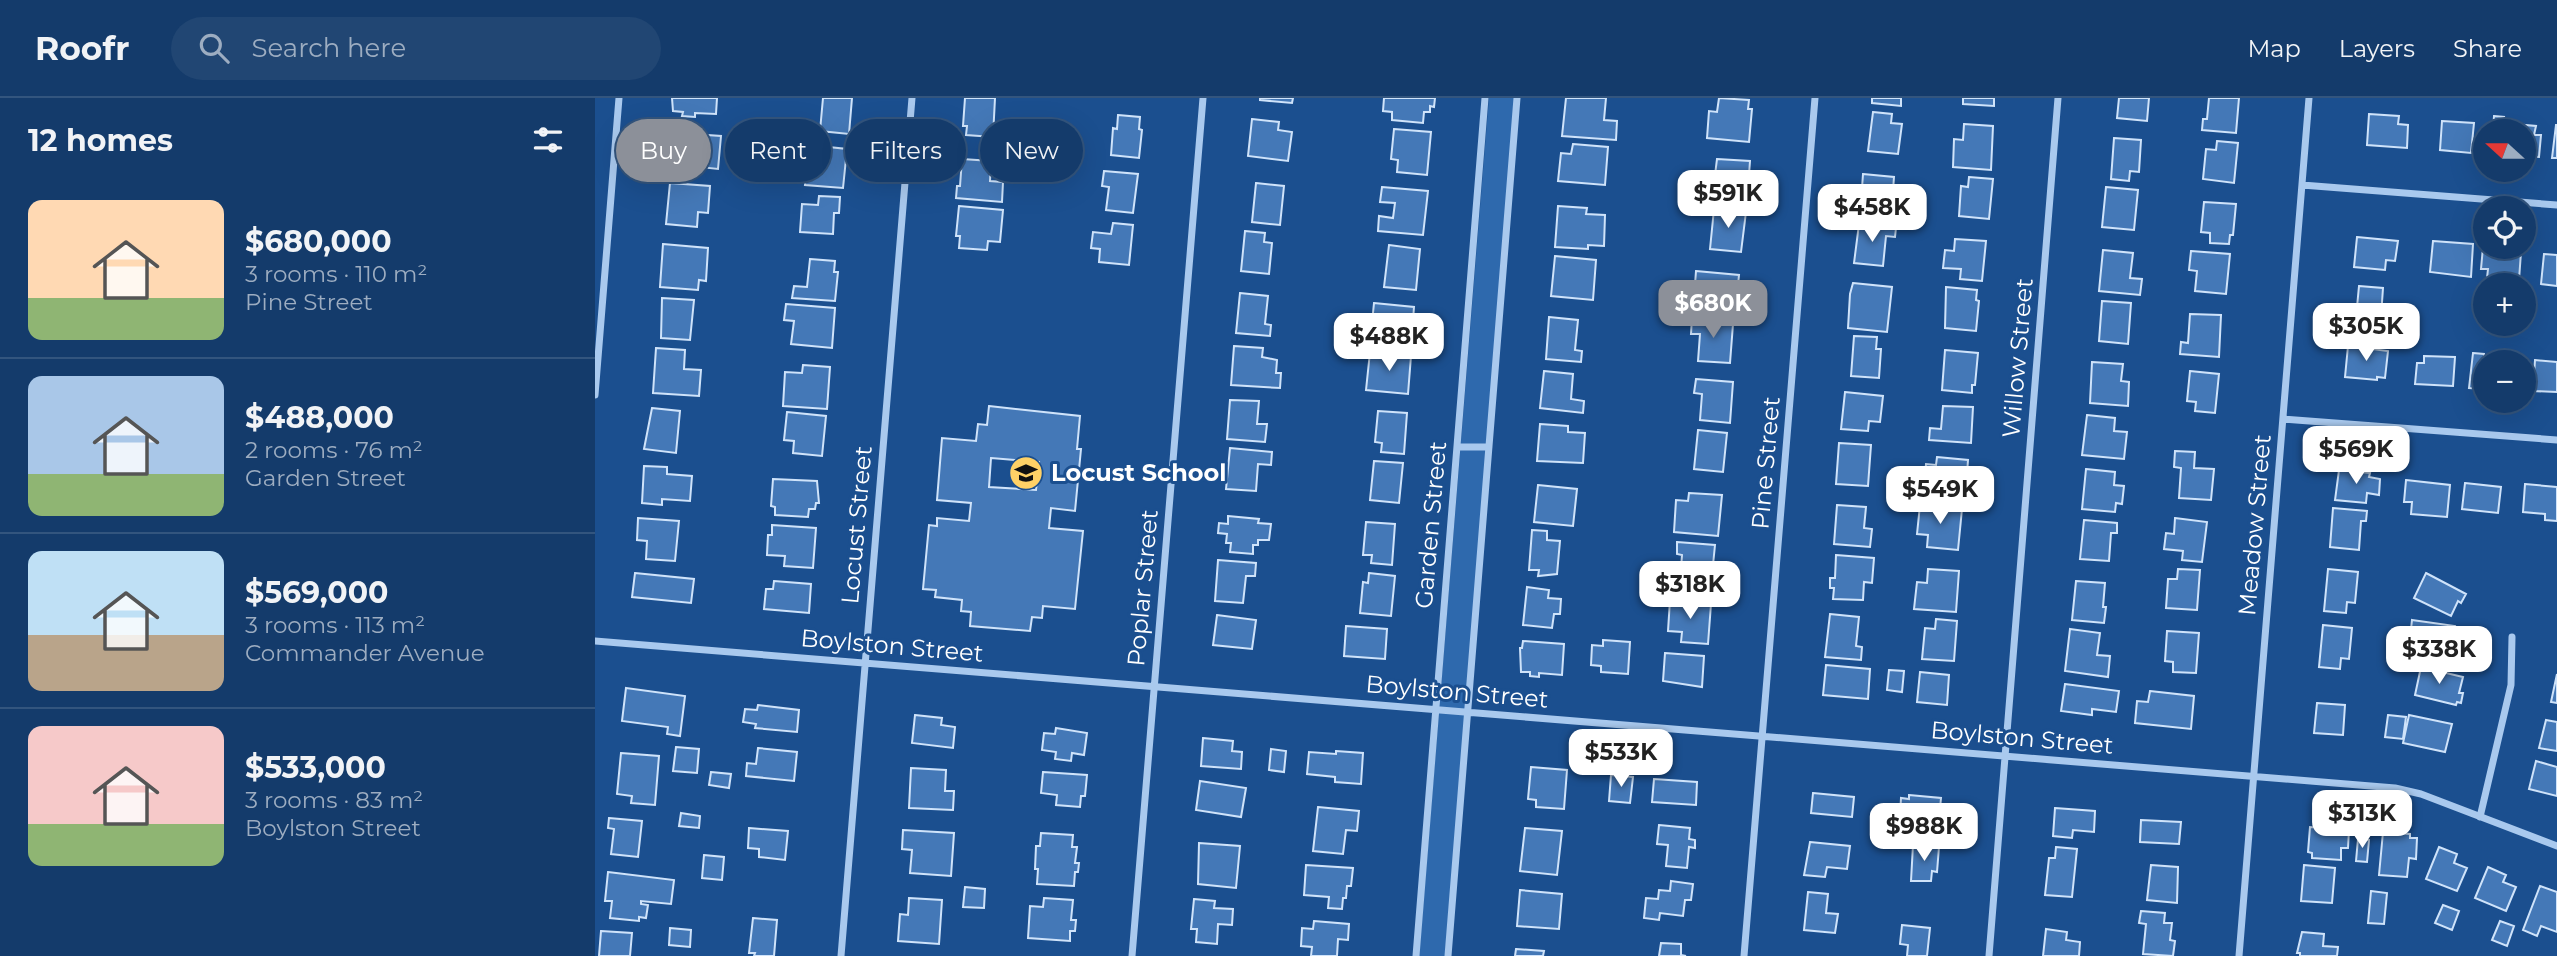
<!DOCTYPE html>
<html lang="en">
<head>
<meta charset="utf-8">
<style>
  :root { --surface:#143b6b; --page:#214673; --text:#f1f3f6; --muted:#9dadc1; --line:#33557e; --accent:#8c9099 }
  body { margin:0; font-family:Montserrat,sans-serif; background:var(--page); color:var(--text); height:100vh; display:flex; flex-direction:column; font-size:26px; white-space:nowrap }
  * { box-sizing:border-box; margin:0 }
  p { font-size:23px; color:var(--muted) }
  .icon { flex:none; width:38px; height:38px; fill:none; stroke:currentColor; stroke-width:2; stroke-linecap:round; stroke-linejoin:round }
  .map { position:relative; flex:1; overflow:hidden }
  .drawer { display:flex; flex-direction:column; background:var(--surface); width:595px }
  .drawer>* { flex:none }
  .hud { position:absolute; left:21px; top:21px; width:665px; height:63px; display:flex; gap:14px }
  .needle { width:46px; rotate:291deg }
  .tools { position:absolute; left:1878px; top:21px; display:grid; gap:14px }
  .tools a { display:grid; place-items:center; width:63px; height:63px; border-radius:50%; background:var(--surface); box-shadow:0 7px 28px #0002,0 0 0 2px var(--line); font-size:35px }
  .price { position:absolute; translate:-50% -60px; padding:0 16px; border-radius:14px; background:#fff; color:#222; font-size:23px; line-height:46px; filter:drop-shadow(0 2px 4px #0008) }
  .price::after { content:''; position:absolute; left:50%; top:42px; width:21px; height:16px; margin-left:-10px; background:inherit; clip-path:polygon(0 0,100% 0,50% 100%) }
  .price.on { background:var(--accent); color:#fff }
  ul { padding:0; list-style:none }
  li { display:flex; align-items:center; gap:21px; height:175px; padding:0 28px }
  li+li { border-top:2px solid var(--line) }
  li span { display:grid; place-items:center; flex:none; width:196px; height:140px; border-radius:14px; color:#555 }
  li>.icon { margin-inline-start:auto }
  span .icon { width:84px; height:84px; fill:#fffc; stroke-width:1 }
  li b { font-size:30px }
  h2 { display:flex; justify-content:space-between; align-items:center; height:84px; padding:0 28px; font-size:30px }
  .pill { padding:0 24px; border-radius:32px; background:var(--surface); box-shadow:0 7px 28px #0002,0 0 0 2px var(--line); font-size:24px; line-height:63px }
  .pill.on { background:var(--accent); color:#fff }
  header { display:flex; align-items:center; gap:42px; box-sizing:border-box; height:98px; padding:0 35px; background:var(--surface); border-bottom:2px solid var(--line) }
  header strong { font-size:33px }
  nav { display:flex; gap:38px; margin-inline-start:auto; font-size:24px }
  .search { width:490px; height:63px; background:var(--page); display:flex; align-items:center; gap:18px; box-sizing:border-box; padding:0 24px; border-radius:38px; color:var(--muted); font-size:26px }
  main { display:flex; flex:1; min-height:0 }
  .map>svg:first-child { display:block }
  .green { fill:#2e69ad }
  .building { fill:#4478b7; stroke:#cfe3fa; stroke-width:2; fill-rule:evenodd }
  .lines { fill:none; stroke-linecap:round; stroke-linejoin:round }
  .minor { stroke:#a9c9ee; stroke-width:7 }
  .labels { text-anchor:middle; stroke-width:6; stroke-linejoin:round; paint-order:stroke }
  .street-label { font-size:24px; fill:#fff; stroke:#1b4f8f }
  .poi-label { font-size:24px; font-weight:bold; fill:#fff; stroke:#1b4f8f; text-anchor:start }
</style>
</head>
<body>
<header>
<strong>Roofr</strong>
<div class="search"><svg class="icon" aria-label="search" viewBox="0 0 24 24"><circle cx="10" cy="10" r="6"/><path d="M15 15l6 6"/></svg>Search here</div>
<nav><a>Map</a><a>Layers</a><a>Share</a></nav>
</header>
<main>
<section class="drawer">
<h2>12 homes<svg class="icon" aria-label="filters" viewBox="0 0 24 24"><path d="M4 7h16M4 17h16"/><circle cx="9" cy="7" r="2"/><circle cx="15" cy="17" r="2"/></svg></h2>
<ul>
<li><span style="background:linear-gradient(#ffd9b3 70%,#8fb573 0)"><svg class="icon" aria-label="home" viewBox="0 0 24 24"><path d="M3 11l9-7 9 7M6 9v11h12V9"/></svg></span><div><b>$680,000</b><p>3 rooms · 110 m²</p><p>Pine Street</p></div></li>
<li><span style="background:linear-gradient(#a9c7e8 70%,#8fb573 0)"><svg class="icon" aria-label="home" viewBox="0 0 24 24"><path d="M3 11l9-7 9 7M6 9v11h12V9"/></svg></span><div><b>$488,000</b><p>2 rooms · 76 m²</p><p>Garden Street</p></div></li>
<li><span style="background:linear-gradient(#bfe0f5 60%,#b9a48a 0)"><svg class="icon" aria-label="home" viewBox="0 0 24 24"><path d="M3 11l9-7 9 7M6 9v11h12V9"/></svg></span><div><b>$569,000</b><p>3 rooms · 113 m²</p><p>Commander Avenue</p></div></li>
<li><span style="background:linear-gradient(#f6c9c9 70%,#8fb573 0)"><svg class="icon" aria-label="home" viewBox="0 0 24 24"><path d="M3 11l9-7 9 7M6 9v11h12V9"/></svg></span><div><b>$533,000</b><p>3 rooms · 83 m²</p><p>Boylston Street</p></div></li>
</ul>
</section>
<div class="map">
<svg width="1962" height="858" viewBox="0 0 1962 858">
  <rect width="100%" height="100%" fill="#1b4f8f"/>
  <path class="green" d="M894,0H921L850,858H824Z"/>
  <path class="building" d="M77,0H122L121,16L100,15V19L87,18L88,14L78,13Z
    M228,0H257L254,36L225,33Z
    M370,0H400L398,39L371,37L372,28H368Z
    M665,0H698L697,5L665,2Z
    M789,0H840L839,9L835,8V14H829L828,25L797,22V14L788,13Z
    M971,0H1011L1009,22L1022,23L1021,42L967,38Z
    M1124,0L1154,2L1153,11H1157L1154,44L1112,40L1114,13L1122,14Z
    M1277,0H1306V8L1277,5Z
    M1368,0H1399V8L1368,6Z
    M1524,0H1554L1552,23L1522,20Z
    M1614,0H1644L1641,35L1607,32L1608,21H1612Z
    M1278,14L1297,16L1296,25L1307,26L1303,56L1273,53Z
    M1774,16L1804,18L1803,26L1813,27L1812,50L1772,47Z
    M523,17L545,19L544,31L547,32L544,60L516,57L518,30L522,31Z
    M1899,18L1909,19L1908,25L1941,28L1939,37H1946L1944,59L1928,58V33H1898Z
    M657,21L684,24L683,32L697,34L693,63L653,58Z
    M1847,23L1879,25L1876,55L1845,52Z
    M1369,26L1398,28L1396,72L1358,69L1359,41L1368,42Z
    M1961,27H1962V60H1957Z
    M799,31L836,34L832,77L802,74L803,62L796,61Z
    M83,35L126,38L123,71L96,68L95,77L74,75L75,61H80Z
    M1519,40L1546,42L1544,74L1535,73L1534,83L1516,81Z
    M1622,43L1643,45L1639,85L1608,81L1611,51L1621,52Z
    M978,46L1013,49L1010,87L963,83L966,55L976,56Z
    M224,48L252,51L248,90L210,87L213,60L223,61Z
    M367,61L396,63L395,83L408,84L407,104L361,100L362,88H365Z
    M1122,61L1155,63L1152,104L1115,101V94L1106,93L1107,76L1120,77Z
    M509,73L543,76L538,115L511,112L514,89L507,88Z
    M1268,76L1299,79L1297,106L1306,107L1305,121L1265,118Z
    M1374,79L1398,81L1394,121L1364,118L1366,88L1373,89Z
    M75,85L115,88L113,115L103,114L102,129L71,126Z
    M661,85L689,88L685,127L657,124Z
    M787,89L833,93L828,137L783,133L784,118L798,120L800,105L785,104Z
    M1511,89L1543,92L1539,132L1507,129Z
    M224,98L245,99L244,115H239L238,136L205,134L207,106L223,107Z
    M1609,104L1641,106L1638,137H1635L1634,146L1615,145V135L1606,134Z
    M364,108L408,112L405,144L393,143L392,152L364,150L365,138H361Z
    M963,108L992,110L991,116L1010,117L1009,148L993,147V151L960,149Z
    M1119,111L1151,114L1146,154L1115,151Z
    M518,125L538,127L534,167L504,164L505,151L496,150L498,134L516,136Z
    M1264,126L1301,130L1300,139L1291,138L1288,168L1259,165Z
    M650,133L670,135L669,144L677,145L674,176L646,173Z
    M1762,139L1803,143L1800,163L1791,162L1790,172L1759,169Z
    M1360,141L1391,143L1387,183L1365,181L1366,171L1348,170L1350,152L1359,153Z
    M1838,143L1878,146L1876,179L1835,174Z
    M68,146L113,150L111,183L104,182L103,192L65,189Z
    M794,147L825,151L821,192L789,189Z
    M1888,149L1926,154L1924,182L1892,180L1893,171H1886Z
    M1508,152L1538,155L1535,180L1547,181L1545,197L1504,193Z
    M1596,153L1635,156L1631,196L1600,193L1602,173L1594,172Z
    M1949,156L1962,157V188L1946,186Z
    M960,158L1001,162L998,202L956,198Z
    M215,161L240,163L239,174H243L240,203L197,200L199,188L212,189Z
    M1101,173L1144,177L1140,217L1098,213Z
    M1258,185L1297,189L1292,234L1253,230L1255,196Z
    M1764,188L1788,190L1785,233L1760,230Z
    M1351,189L1382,192L1381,202L1384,203L1381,233L1350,230Z
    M645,195L673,198L670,226L676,227L675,238L641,235Z
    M67,200L99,202L95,242L66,240Z
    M1507,203L1536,205L1533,246L1504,243Z
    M779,205L819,209L816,249L775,245Z
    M191,206L240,210L237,250L196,246L199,223L189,222Z
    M1595,216L1626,217L1624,259L1585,256L1586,244L1593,245Z
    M954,219L983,222L980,252L987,253L986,264L951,261Z
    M1097,220L1138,226L1135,265L1103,263L1105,236H1096Z
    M1259,238L1282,239L1281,251H1286L1284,280L1256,278Z
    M639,248L668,250L667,259L682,262L681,275H686L685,290L636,287Z
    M1753,248L1793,253L1790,280L1782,279V282L1750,279Z
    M61,250L90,252L89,271L106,272L104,298L58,295Z
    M1350,252L1383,255L1380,287H1377V295L1347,292Z
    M775,254L816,258L813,296L771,292Z
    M1878,255L1889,256V259L1918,262V264H1890V291L1874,290Z
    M1829,258L1860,259L1858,288L1820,286L1822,265H1829Z
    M1940,262L1962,264V294L1938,293Z
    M1497,264L1528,266L1526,283L1534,284L1533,308L1495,305Z
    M208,267L235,269L232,311L188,308L190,274L207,275Z
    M949,273L978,276L976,301L989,303L988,315L945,310Z
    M1595,273L1624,276L1620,315L1600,313L1601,304L1592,303Z
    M1101,281L1138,284L1135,325L1105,322L1107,296L1099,295Z
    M1250,294L1288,298L1285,324L1274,323L1273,333L1246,331Z
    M635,302L664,303L662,326H672L670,344L632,341Z
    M394,308L485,318L482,351H486L480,413L456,410L454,430L488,433L480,511L448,508L447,520L437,519L435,533L375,528L376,514L366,513L367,502L340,499L341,492L328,491L334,427L342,428V420L374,423L376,405L342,402L347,340L381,343L383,326L392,327ZM396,360L444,364L441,392L394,389Z
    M1348,308L1378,309L1376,345L1334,342L1335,330L1346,331Z
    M57,310L85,313L81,355L49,351Z
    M783,313L812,315L809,356L786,354L787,345L780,344Z
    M192,314L231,318L227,358L198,355L199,343L189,342Z
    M1492,317L1520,320L1519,333L1532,334L1529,361L1487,357Z
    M945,326L973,328V334L990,335L988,365L942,363Z
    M1103,332L1132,335L1128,374L1099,371Z
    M1244,345L1276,347L1273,388L1241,386Z
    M635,350L677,354L676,367L663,366L661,393L631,391Z
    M1580,353L1600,354L1599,370L1619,371L1616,402L1584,400L1586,370L1579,369Z
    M1342,359L1373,362L1371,391H1368L1367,401L1349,400L1350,390L1329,388L1331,366L1341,367Z
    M779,363L808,365L804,405L775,402Z
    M49,368L72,369V376L97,378L95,403L67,401V407L47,405Z
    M1491,371L1520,374L1519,387L1529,388L1527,406L1521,405L1520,414L1487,411Z
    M1744,372L1775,375L1774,379L1785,381L1784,397L1772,395L1771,405L1740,402Z
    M178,381L222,383L224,405H221L220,411H214L213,419L180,417V409L176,408Z
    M1811,382L1855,387L1852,419L1816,416L1817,404H1809Z
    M1870,385L1906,389L1903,415L1867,411Z
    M1930,386L1962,389V423L1950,422V416L1928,414Z
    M943,387L982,391L978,428L939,424Z
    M1094,395L1127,397L1123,438L1079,434L1081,402L1093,403Z
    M1242,407L1271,409L1269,430L1277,431L1275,449L1239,446Z
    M1325,407L1367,411L1363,452L1332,449L1333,437L1322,436Z
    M1738,410L1772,413L1771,423H1766L1764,452L1735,449Z
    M633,418L664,421L663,425L676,426L674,442H663V447H658V456L635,454L636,445H631L632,436L623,435L624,425L633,426Z
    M43,420L84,423L80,463L51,461L52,443L42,442Z
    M1580,420L1612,424L1607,464L1587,462L1588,453L1569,451L1571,435L1579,436Z
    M1489,422L1522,425V435H1516L1514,463L1485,461Z
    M771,424L800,426L797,467L776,465L777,457H768Z
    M177,427L221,430L218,470L189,468L190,458L172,457L173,437H177Z
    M937,432L952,433V442L965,443L962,476L943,478L944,472H934Z
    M1082,444L1120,447L1116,487L1085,484L1087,457L1082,456Z
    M1241,457L1279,460L1277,485L1269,484L1268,502L1238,501L1239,490H1235V480H1240Z
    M623,462L661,465L660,478H651L648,505L620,503Z
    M1333,471L1364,473L1361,514L1319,511L1322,484L1332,485Z
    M1583,471L1605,472L1602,512L1571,510L1573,481H1582Z
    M1733,471L1763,474L1760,505L1752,504L1751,515L1729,513Z
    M40,475L99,481L96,505L37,499Z
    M774,475L800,478L796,518L765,515L768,484L773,485Z
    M1831,475L1871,496L1866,505L1863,503L1856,518L1819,500Z
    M179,483L216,486L214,515L169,511L171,491H178Z
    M1481,483L1510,485L1508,509H1511L1509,525L1477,522Z
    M932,489L954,492L953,500L966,501L965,516H959L957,530L928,527Z
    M1075,502L1116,506L1113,546L1086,544L1087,534L1073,533Z
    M1235,516L1264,519L1261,548L1267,549L1266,562L1230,559Z
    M622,517L661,522L657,551L618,547Z
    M1341,521L1362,523L1359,563L1327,561L1330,530L1340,531Z
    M1817,522L1860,528L1858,544L1861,545L1860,555L1814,550Z
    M1728,527L1757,530L1754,561L1746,560L1745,571L1724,569Z
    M751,528L792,531L790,561L749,558Z
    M1475,531L1505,535L1502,557L1515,558L1513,579L1470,573Z
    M1572,533L1604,535L1601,575L1578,574V564L1570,563Z
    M1008,542L1035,544L1033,576L1006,574V568L996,567L997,547L1008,548Z
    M928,543L969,546L967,577L944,575V579L935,578V574H926L925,550H927Z
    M1070,555L1109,558L1107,589L1068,583Z
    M1231,567L1275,571L1273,601L1228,597Z
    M1826,569L1868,579L1864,595H1868L1866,605L1862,604L1861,607L1820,597Z
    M1294,572L1309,573L1307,594L1292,592Z
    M1325,574L1354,577L1352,607L1322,604Z
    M1962,576V605L1956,604Z
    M1470,586L1524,593L1521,614L1497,611V617L1466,613Z
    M31,590L90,598L85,638L72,636L73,629L27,623Z
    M1555,593L1599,598L1596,631L1540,625L1542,603L1553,604Z
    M1722,605L1750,607L1748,637L1719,635Z
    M163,607L204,612L202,634L160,630L161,626L148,624L150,611L162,612Z
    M320,617L347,620L346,627L360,629L358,650L317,645Z
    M1793,617L1811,619L1808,641L1790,639Z
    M1814,617L1857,626L1850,654L1808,645Z
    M1951,622L1962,624V653L1944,650Z
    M461,630L492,635L489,657L477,655L476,663L460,661L461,654L447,652L449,635L460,636Z
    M608,640L638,643L637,653L647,654L646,671L606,668Z
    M81,649L104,651L102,675L78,673Z
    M163,650L202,654L199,683L151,678L152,665L161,666Z
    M676,651L691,653L689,674L674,672Z
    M741,653L768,655L766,686L740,684V679L712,676L714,654L741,656Z
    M26,655L64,658L60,707L36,705L37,698L22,696Z
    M1941,663L1962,669V698L1934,691Z
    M936,669L972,672L969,711L941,709V702L933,701Z
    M316,670L351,672L350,693H359L358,712L314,710Z
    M116,674L136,676L134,690L114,687Z
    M448,674L492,677L490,698H486L485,709L461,707L462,697L446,695Z
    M1016,677L1038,679L1035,705L1014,703Z
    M1059,681L1102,684L1101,707L1057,704Z
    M605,683L651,690L646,719L601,712Z
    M1218,695L1259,699L1257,719L1216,715Z
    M1314,697L1346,700L1344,721L1305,718L1306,700L1314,701Z
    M723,709L764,713L762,733L751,732L748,756L718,753Z
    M1460,710L1500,713L1499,734L1478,732L1477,740L1458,738Z
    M86,715L105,718L104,730L84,728Z
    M14,720L47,723L43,759L16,756L19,731L13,730Z
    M1546,722L1586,724L1584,746L1545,744Z
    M1728,722L1743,723V731L1754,732L1753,750H1746V762L1717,760V755L1713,754L1715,729L1727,730Z
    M1064,727L1095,730L1094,741L1100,742V750L1094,749L1092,770L1071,768L1073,747L1062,746Z
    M154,730L193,733L190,762L164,759V751L153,750Z
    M930,730L967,733L962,777L925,773Z
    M308,732L359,735L356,778L315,775L317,752L307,751Z
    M1788,734L1815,736V740H1822L1821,761L1814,760L1812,779L1784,777Z
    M446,735L478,737L477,749H482L480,765H484L483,774H480L479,788L442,786L443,771H440L441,748H445Z
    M1763,741L1774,742L1772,764L1761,763Z
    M1215,744L1255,748L1252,771L1232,769L1230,779L1209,777Z
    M604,745L645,748L641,790L603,786Z
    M1318,747L1344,749L1342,774L1337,773L1336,783H1316Z
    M1461,749L1482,751L1477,799L1450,797L1454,760H1460Z
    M1844,749L1862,756L1859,765L1872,770L1862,793L1831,781Z
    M109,757L129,759L127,782L107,780Z
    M711,767L758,770L756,788H752L751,800H748L747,811L733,810L734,799L709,797Z
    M1556,767L1583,769L1582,805L1552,802Z
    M1709,767L1740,770L1737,805L1706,803Z
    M1893,769L1911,777L1908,784L1921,789L1911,813L1880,800Z
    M13,774L79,782L76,806L46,803V806L53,807L51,820L44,819V823L15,820L17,803H10Z
    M1076,783L1098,786L1096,802H1090L1088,818L1065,815L1064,822L1049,820L1051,800L1063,801L1064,792L1075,793Z
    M1945,788L1962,794V834L1946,828L1942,838L1928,832Z
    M370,789L390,791L389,810L368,809Z
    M925,792L967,796L964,831L922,828Z
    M1776,793L1792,795L1789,826L1773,825Z
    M1213,794L1233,796L1231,815L1243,816L1240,835L1209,832Z
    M314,800L347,802L344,846L303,843L305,816L313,817Z
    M449,800L478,802L476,822H481L480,833H475V843L433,840L435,808L448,809Z
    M599,801L620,803L619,810L638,811L637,827L623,826L622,846L601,844L602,831H596Z
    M1848,807L1864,813L1857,832L1840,825Z
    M1546,813L1570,815L1569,825H1577L1575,842L1580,843L1578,858L1548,856L1551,826L1544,825Z
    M158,820L182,822L179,858H159L160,855H154Z
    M719,823L754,826L753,842L743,841L742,858H716L717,849L706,848L707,830L718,831Z
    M1905,823L1919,828L1912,848L1897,842Z
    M1307,827L1335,830L1332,858H1312L1313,847L1305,846Z
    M75,830L96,832L95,849L74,847Z
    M1451,831L1472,834L1471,842L1485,844L1484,858H1448Z
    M6,833L37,835L35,858H4Z
    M1707,834L1729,836L1728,848L1743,849L1742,858H1705V855H1702Z
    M1066,845L1086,846V857L1091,858H1064Z
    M921,851L949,853L948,858H920Z"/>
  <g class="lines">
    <path class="minor" d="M1707,87L1962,107
      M0,297L24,0
      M1688,321L1962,342
      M862,349H894
      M0,543L1800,690L1826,696L1962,748
      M1885,719L1916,587L1917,539
      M246,858L317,0
      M537,858L608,0
      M821,858L890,0
      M853,858L922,0
      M1149,858L1220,0
      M1394,858L1463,0
      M1644,858L1714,0"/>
  </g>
  <defs>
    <g id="school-disc" transform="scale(1.75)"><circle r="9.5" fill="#ffd166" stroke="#1b4f8f"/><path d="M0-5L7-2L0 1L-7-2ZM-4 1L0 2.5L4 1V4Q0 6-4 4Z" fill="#111"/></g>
  </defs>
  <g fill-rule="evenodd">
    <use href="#school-disc" x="431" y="375"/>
  </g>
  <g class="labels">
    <g class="street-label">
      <text transform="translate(1423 260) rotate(-85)" y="8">Willow Street</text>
      <text transform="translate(1171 365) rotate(-85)" y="8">Pine Street</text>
      <text transform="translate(262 427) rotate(-85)" y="8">Locust Street</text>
      <text transform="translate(836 427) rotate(-85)" y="8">Garden Street</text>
      <text transform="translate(1660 427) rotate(-85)" y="8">Meadow Street</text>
      <text transform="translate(548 490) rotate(-85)" y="8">Poplar Street</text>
      <text transform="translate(297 548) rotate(5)" y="8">Boylston Street</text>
      <text transform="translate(862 594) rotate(5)" y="8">Boylston Street</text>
      <text transform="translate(1427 640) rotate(5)" y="8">Boylston Street</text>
    </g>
    <g class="poi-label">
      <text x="456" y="383">Locust School</text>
    </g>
  </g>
</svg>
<div class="tools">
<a><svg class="needle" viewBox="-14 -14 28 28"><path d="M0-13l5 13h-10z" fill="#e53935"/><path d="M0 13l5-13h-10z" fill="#9dadc1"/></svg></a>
<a><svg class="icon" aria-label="locate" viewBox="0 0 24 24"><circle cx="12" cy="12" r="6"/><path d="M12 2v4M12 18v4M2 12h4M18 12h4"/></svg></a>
<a>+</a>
<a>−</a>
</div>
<b class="price" style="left:1133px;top:132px">$591K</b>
<b class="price" style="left:1277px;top:146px">$458K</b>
<b class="price on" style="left:1118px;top:242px">$680K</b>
<b class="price" style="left:1771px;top:265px">$305K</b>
<b class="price" style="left:794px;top:275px">$488K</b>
<b class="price" style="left:1761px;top:388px">$569K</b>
<b class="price" style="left:1345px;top:428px">$549K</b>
<b class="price" style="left:1095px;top:523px">$318K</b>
<b class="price" style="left:1844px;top:588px">$338K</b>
<b class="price" style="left:1026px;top:691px">$533K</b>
<b class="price" style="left:1767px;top:752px">$313K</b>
<b class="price" style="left:1329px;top:765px">$988K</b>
<div class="hud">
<a class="pill on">Buy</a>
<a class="pill">Rent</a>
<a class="pill">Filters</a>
<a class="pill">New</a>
</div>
</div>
</main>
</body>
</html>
